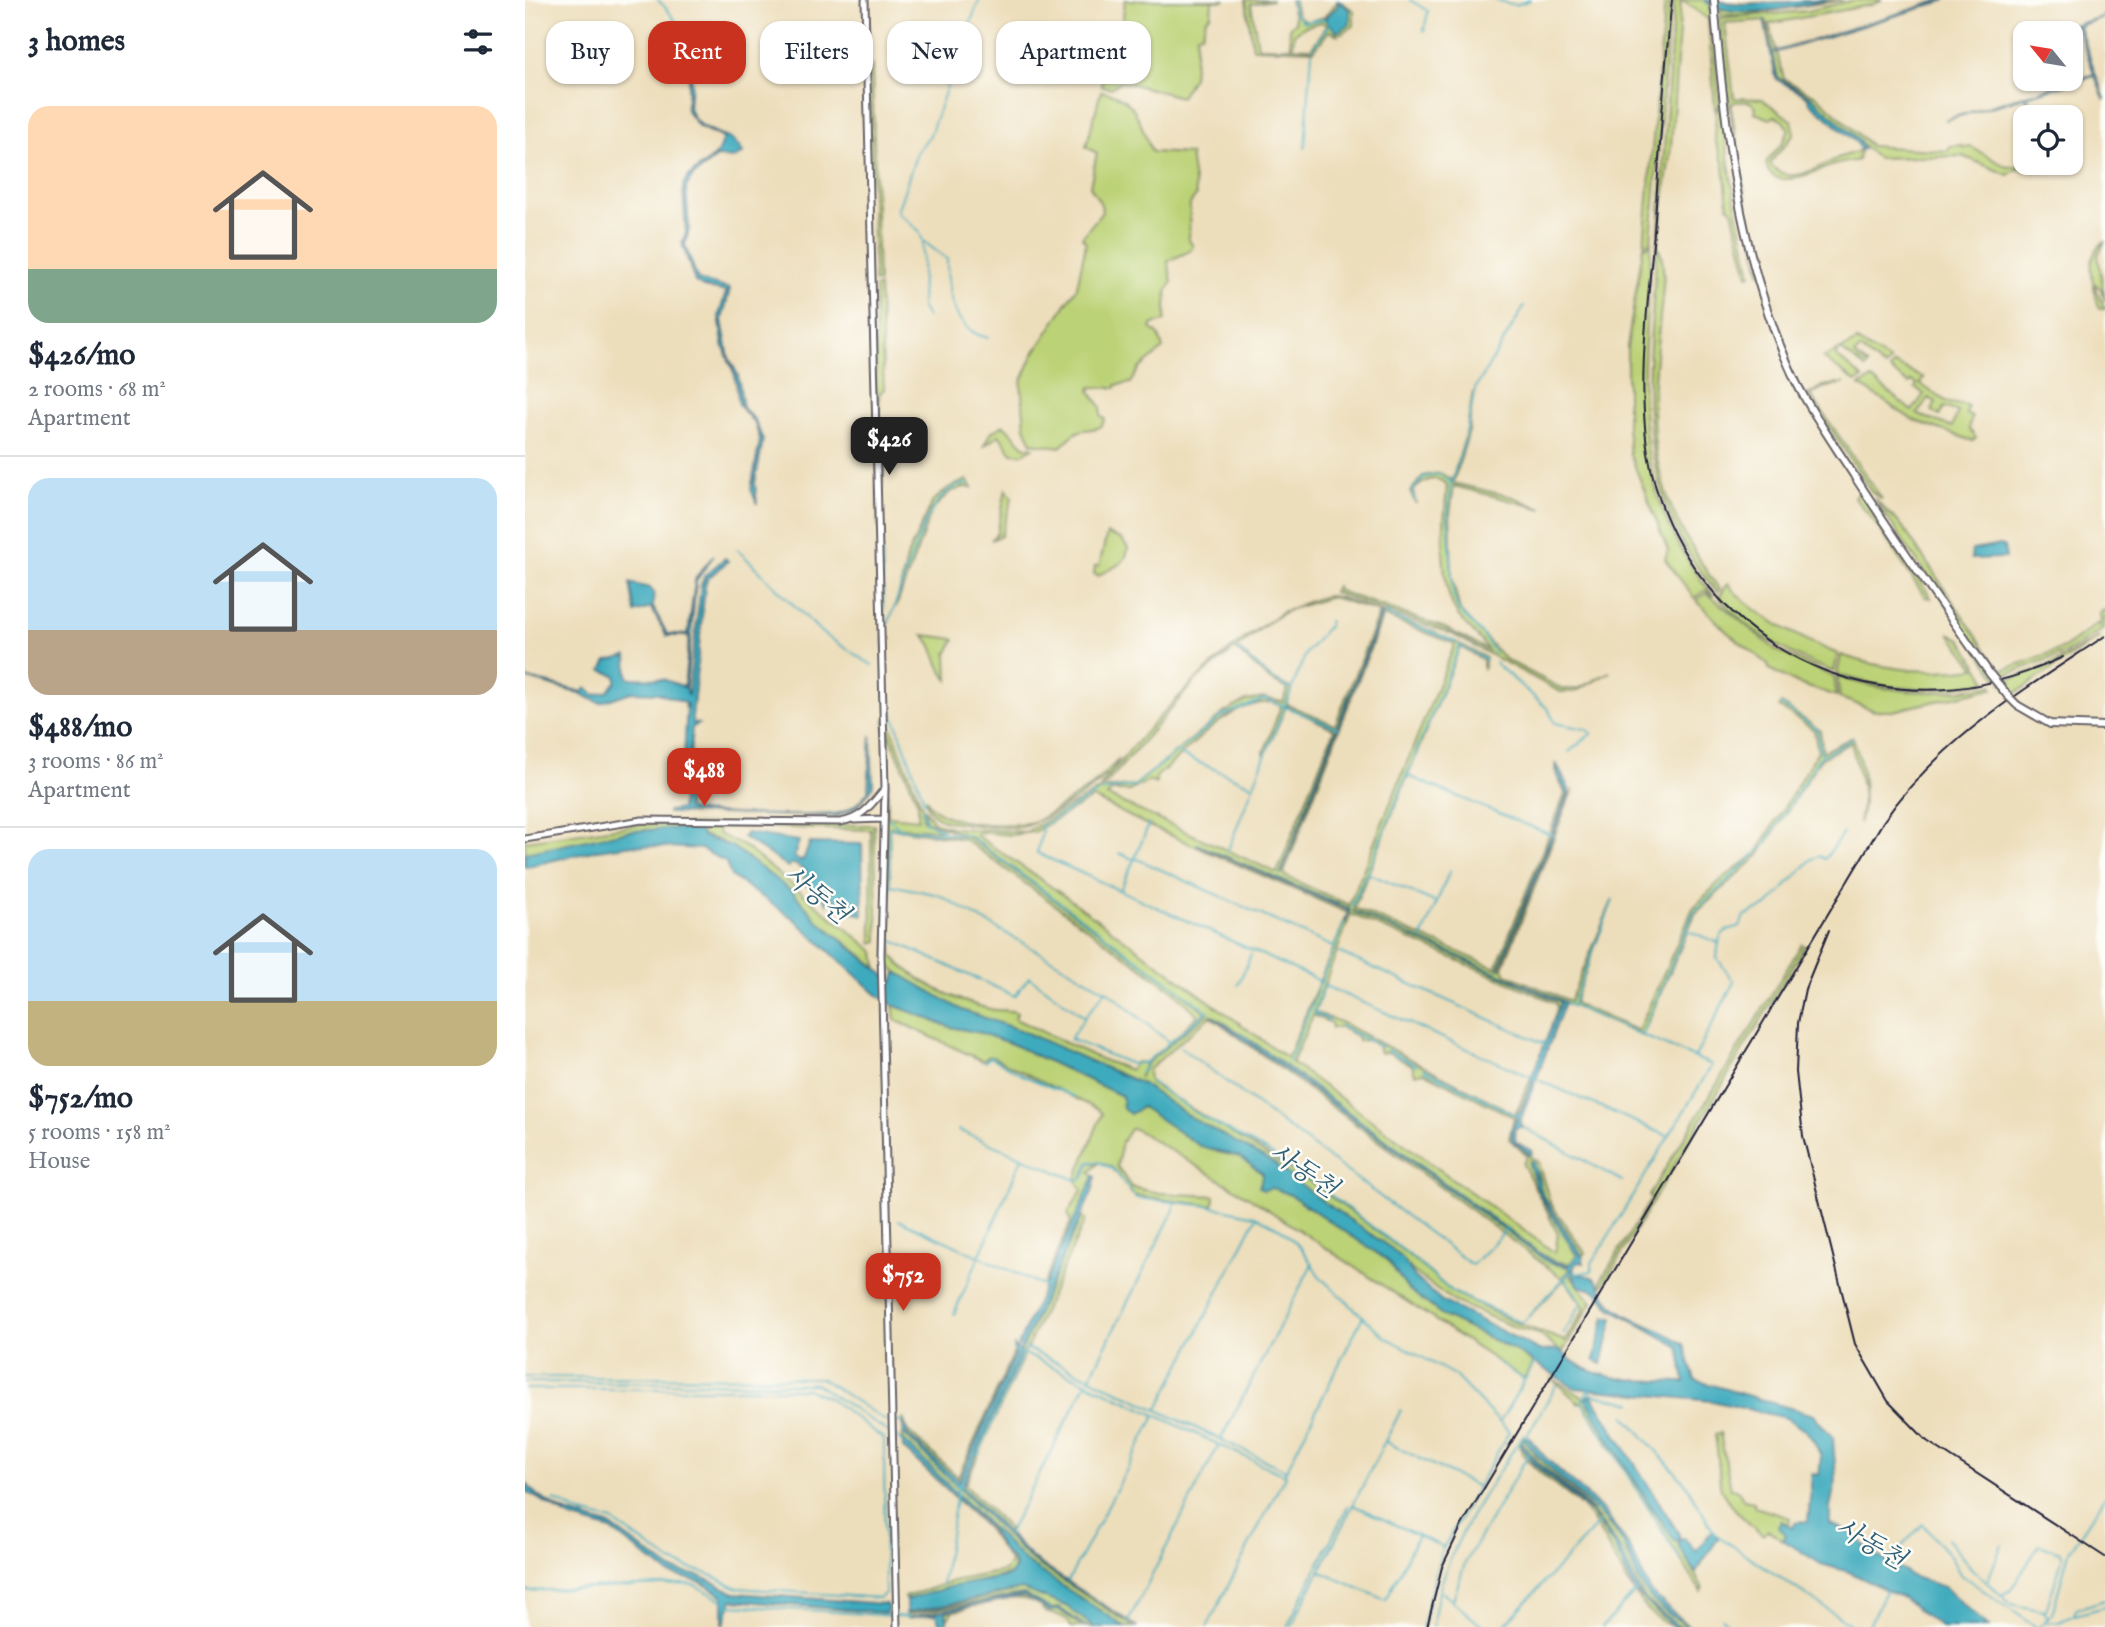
<!DOCTYPE html>
<html lang="en">
<head>
<meta charset="utf-8">
<style>
  :root { --surface:#fff; --page:#f2f2f3; --text:#1f2937; --muted:#747a83; --line:#e0e1e3; --accent:#c8321e }
  body { margin:0; font-family:"IM FELL English","Noto Serif KR",serif; background:var(--page); color:var(--text); height:100vh; display:flex; flex-direction:column; font-size:26px; white-space:nowrap }
  * { box-sizing:border-box; margin:0 }
  p { font-size:23px; color:var(--muted) }
  .icon { flex:none; width:38px; height:38px; fill:none; stroke:currentColor; stroke-width:2; stroke-linecap:round; stroke-linejoin:round }
  .map { position:relative; flex:1; overflow:hidden }
  .details { display:flex; flex-direction:column; background:var(--surface); width:525px }
  .details>* { flex:none }
  .hud { position:absolute; left:21px; top:21px; width:665px; height:63px; display:flex; gap:14px }
  .needle { width:46px; rotate:300deg }
  .buttons { position:absolute; left:1488px; top:21px; display:grid; gap:14px }
  .buttons a { display:grid; place-items:center; width:70px; height:70px; border-radius:14px; background:var(--surface); box-shadow:0 2px 5px #0004; font-size:35px }
  .price { position:absolute; translate:-50% -60px; padding:0 16px; border-radius:14px; background:var(--accent); color:#fff; font-size:23px; line-height:46px; filter:drop-shadow(0 2px 4px #0008) }
  .price::after { content:''; position:absolute; left:50%; top:42px; width:21px; height:16px; margin-left:-10px; background:inherit; clip-path:polygon(0 0,100% 0,50% 100%) }
  .price.active { background:#222; color:#fff }
  ul { padding:0; list-style:none }
  li { display:grid; align-content:center; gap:14px; height:371px; padding:0 28px }
  li+li { border-top:2px solid var(--line) }
  li span { display:grid; place-items:center; height:217px; border-radius:21px; color:#555 }
  li>.icon { margin-inline-start:auto }
  span .icon { width:126px; height:126px; fill:#fffc; stroke-width:1 }
  li b { font-size:30px }
  h2 { display:flex; justify-content:space-between; align-items:center; height:84px; padding:0 28px; font-size:30px }
  .chip { padding:0 24px; border-radius:21px; background:var(--surface); box-shadow:0 2px 5px #0004; font-size:24px; line-height:63px }
  .chip.active { background:var(--accent); color:#fff }
  main { display:flex; flex:1; min-height:0 }
  .map>svg:first-child { display:block }
  .green { fill:#bcd276; stroke:#6f7a58; stroke-width:2; fill-rule:evenodd }
  .water { fill:#3daabd; stroke:#30667c; stroke-width:2 }
  .lines { fill:none; stroke-linecap:round; stroke-linejoin:round }
  .stream { stroke:#3daabd; stroke-width:2 }
  .secondary-casing { stroke:#696468; stroke-width:9 }
  .primary-casing { stroke:#696468; stroke-width:10 }
  .secondary { stroke:#fff; stroke-width:5 }
  .primary { stroke:#fff; stroke-width:6 }
  .rail { stroke:#22223b; stroke-width:2 }
  .primary-bridge-casing { stroke:#696468; stroke-width:10; stroke-linecap:butt }
  .primary-bridge { stroke:#fff; stroke-width:6 }
  .labels { text-anchor:middle; stroke-width:5; stroke-linejoin:round; paint-order:stroke }
  .water-label { font-size:26px; font-style:italic; fill:#2e5f76; stroke:#fdfcf7 }
</style>
</head>
<body>
<main>
<section class="details">
<h2>3 homes<svg class="icon" aria-label="filters" viewBox="0 0 24 24"><path d="M4 7h16M4 17h16"/><circle cx="9" cy="7" r="2"/><circle cx="15" cy="17" r="2"/></svg></h2>
<ul>
<li><span style="background:linear-gradient(#ffd9b3 75%,#7fa58c 0)"><svg class="icon" aria-label="home" viewBox="0 0 24 24"><path d="M3 11l9-7 9 7M6 9v11h12V9"/></svg></span><div><b>$426/mo</b><p>2 rooms · 68 m²</p><p>Apartment</p></div></li>
<li><span style="background:linear-gradient(#bfe0f5 70%,#b9a48a 0)"><svg class="icon" aria-label="home" viewBox="0 0 24 24"><path d="M3 11l9-7 9 7M6 9v11h12V9"/></svg></span><div><b>$488/mo</b><p>3 rooms · 86 m²</p><p>Apartment</p></div></li>
<li><span style="background:linear-gradient(#bfe0f5 70%,#c2b280 0)"><svg class="icon" aria-label="home" viewBox="0 0 24 24"><path d="M3 11l9-7 9 7M6 9v11h12V9"/></svg></span><div><b>$752/mo</b><p>5 rooms · 158 m²</p><p>House</p></div></li>
</ul>
</section>
<div class="map">
<svg width="1580" height="1627" viewBox="0 0 1580 1627">
  <rect width="100%" height="100%" fill="#fdfcf7"/>
  <filter id="ink" filterUnits="userSpaceOnUse"><feTurbulence type="fractalNoise" baseFrequency=".0143" numOctaves="2"/><feDisplacementMap in="SourceGraphic" scale="14" xChannelSelector="R" yChannelSelector="G"/><feConvolveMatrix kernelMatrix="1 2 1 2 8 2 1 2 1" color-interpolation-filters="sRGB"/></filter>
  <filter id="wash" filterUnits="userSpaceOnUse"><feTurbulence type="fractalNoise" baseFrequency=".00686" numOctaves="4" result="noise"/><feDisplacementMap in="SourceGraphic" scale="28" xChannelSelector="R" yChannelSelector="G"/><feGaussianBlur stdDeviation="1.57" result="paint"/><feColorMatrix in="noise" values="0 0 0 0 0 0 0 0 0 0 0 0 0 0 0 0 0 1.4 0 .05"/><feComposite in="paint" operator="in"/></filter>
  <g filter="url(#wash)">
    <rect width="100%" height="100%" fill="#eddebb"/>
    <path class="green" d="M600,0H701L687,1L686,15L681,19L677,34L672,35L668,77L656,97L596,81L586,88L576,86L577,80L585,76V68L594,53Z
      M721,0H748L726,4L733,47H766L764,28L770,22L765,0H769L772,15L782,22L799,17L814,0L829,11V26L813,35L804,31L789,50L728,48ZM796,22L802,26L786,48L768,47L769,34L781,26Z
      M1140,0H1145L1126,241L1119,245Z
      M1149,0H1156L1146,147L1133,243Z
      M1157,0H1179L1185,5L1195,105L1190,109L1183,19Z
      M1303,0H1318L1219,15H1196L1195,9L1238,10Z
      M1329,0H1357L1346,5L1244,24L1259,79L1293,97L1346,146L1423,151L1424,146L1437,145L1438,148L1446,147L1482,167L1537,163L1518,171L1492,169L1483,175L1438,156L1352,158L1285,96L1253,78L1241,20L1200,23L1209,98L1237,99L1267,121L1269,134L1245,163C1262,189 1293,167 1313,158C1320,155 1328,154 1335,150L1333,160C1325,162 1315,163 1306,166C1291,171 1244,195 1241,162L1256,145L1264,130L1257,120L1250,116L1245,119L1230,113L1231,107L1225,102H1209L1206,107L1222,206L1233,259L1239,272L1235,273L1210,148L1194,18L1283,11Z
      M347,66L353,283L349,282L344,70Z
      M576,91C613,97 613,121 627,152L665,154L671,196L665,204L664,240L668,246L665,251L643,261L647,282L642,291L640,321L628,324L626,328L634,335L638,349L614,369L606,383L591,385V388L566,387L565,391L576,407V416L580,419C576,433 567,427 555,431C548,433 541,442 535,447L507,443L500,427L496,383L508,355L552,287L561,243L557,237L577,212L576,204L565,186L572,153L561,147Z
      M1195,107L1210,201L1226,274L1223,275L1207,210L1203,206L1199,165L1190,140L1191,111Z
      M1580,241L1573,255L1580,301L1576,289L1569,283L1580,309H1574C1568,283 1558,257 1580,241Z
      M1126,244C1120,378 1095,484 1189,596L1181,590L1169,598L1140,559L1143,550L1105,454L1102,428V347L1118,248Z
      M1132,244C1143,265 1137,295 1135,317C1125,410 1118,472 1171,554C1178,566 1185,578 1195,589L1192,592C1100,486 1125,372 1132,244Z
      M354,286L359,389L354,394L355,431H359L360,438L357,494L356,479L355,482L356,529L353,526L350,288Z
      M1332,341L1365,361L1360,368L1335,349L1329,355L1343,365L1341,368L1316,350Z
      M1314,350L1311,356L1338,378L1331,382L1298,358Z
      M1369,364L1399,378L1395,384L1424,403L1443,406L1441,414L1447,417L1444,429L1451,438L1448,441L1388,420L1335,385L1347,379L1387,411L1399,394L1390,388L1392,384L1386,381L1384,384L1365,370ZM1403,398L1411,402L1407,411L1415,416L1419,407L1433,412L1427,427L1392,414Z
      M1320,383L1298,388L1286,395L1357,499L1346,491L1283,395L1297,386Z
      M948,392L944,431L928,483L988,497L1018,509L929,486L925,513L927,577L935,611L980,659L1037,689H1053L1085,672L1050,692H1035L927,634L808,592L811,586L814,591L920,628L963,650C954,635 939,626 931,612C912,577 919,523 922,485C911,473 898,481 888,491L891,504L885,492L898,476L915,473L927,480L941,434Z
      M479,425L499,446L508,448L498,454L487,453L474,435L458,447L466,432Z
      M442,480L447,488L439,487L425,492L407,510L371,607L383,554L408,501L423,488Z
      M481,489L487,498L476,536L466,540L472,533Z
      M1335,491L1406,598L1400,597L1347,518L1329,497Z
      M1349,498L1377,526L1475,671L1539,648L1572,624L1576,626L1575,612L1580,610V628L1540,653L1472,678Z
      M582,534L596,539L603,548C601,567 587,566 573,576L569,574L570,566H574Z
      M1203,583C1222,613 1280,640 1313,654L1309,672C1267,656 1223,633 1194,597Z
      M1182,593L1251,650L1309,677L1312,696L1273,684L1244,669L1243,664L1202,632L1171,600Z
      M802,596L813,597C865,615 915,631 961,658L958,670V660L935,647L829,908L971,968L1040,794C1037,783 1027,773 1031,763L1032,772L1042,795L975,970L1048,789L978,968L981,974L1045,1001L1088,899L1049,1003L1113,1031L1168,908L1197,879L1231,854L1293,751L1289,730L1254,707L1256,704L1295,730L1298,752L1328,737C1338,767 1343,792 1334,823L1339,795L1326,742L1295,759L1234,855L1170,914L1117,1036L827,911L1036,1002L1021,1043L1032,1008L1031,1003L826,914L789,1012L815,1022L990,1114L1006,1078L1007,1083L988,1123L989,1144L1013,1162L1025,1202L1060,1253L1057,1256L1018,1196L1012,1171L1005,1160L1004,1165L1014,1194L1052,1256L1046,1264L1028,1261L1010,1250L720,1036L686,1014L1013,1255L1025,1263L1043,1267L1045,1270L1037,1278L685,1016L623,1070L624,1082L633,1088L787,1183L881,1253L927,1292L986,1321L1040,1341L1060,1308L1039,1280L1004,1316L1044,1274L1067,1302L1037,1353L1014,1334L991,1328L928,1301L888,1271L867,1249L792,1197L750,1164L662,1115L617,1084L497,1031L437,1010L410,997L362,965L360,719L364,722L397,806L398,820L416,830L364,827L367,956C391,982 431,1001 465,1009C476,1012 482,1008 492,1013L490,1019L575,1059L605,1070L611,1062L620,1063L614,1078L622,1063L684,1012L446,837L401,821L399,808L410,823L429,828L501,832L570,792L581,788L609,786L700,712L721,701L739,698L758,702L763,689L745,680L710,649L670,681L582,783L575,788C620,726 725,612 802,596ZM807,597L854,612L810,725L761,704L767,689L746,678L712,648L756,612ZM857,613V614L756,875ZM858,616L930,644L824,905L760,876L759,873ZM746,702L756,706L739,752L740,756L761,706L809,729L752,873L582,796L587,791H604L624,781L631,784V777C666,749 698,704 746,702ZM363,731L393,803V819L363,816ZM568,798L624,826L823,913L671,844L825,909L762,1058L547,901L451,835L452,832L486,835L509,832ZM788,1015L806,1023L807,1028H816L832,1036L833,1041L842,1040L853,1046L855,1053L863,1052L887,1065L890,1074L899,1072L989,1117L984,1139L1002,1156L998,1164L1033,1234L1030,1253L767,1063Z
      M1424,633L1436,639L1462,681C1413,694 1360,690 1312,674L1316,655C1361,670 1404,675 1451,668Z
      M399,635L430,639L422,654L423,680C411,667 412,647 399,635Z
      M1576,636L1488,695L1476,682L1525,665Z
      M1312,677C1363,693 1414,697 1467,685L1468,688L1368,711H1350L1315,698Z
      M593,760C589,779 518,823 497,826C473,830 445,824 421,821C410,817 401,810 401,798C412,826 476,826 503,823L512,821L567,786Z
      M118,824L349,825L353,941L347,943L346,830L194,826L193,834L219,846L350,952L352,967L292,920L269,893L208,847L193,840L153,828L0,853V841Z
      M365,828L441,836L652,989L679,1011L678,1015L646,1042L673,1015L650,992L439,839Z
      M1277,944L1280,946L1076,1288V1280L1126,1199L1124,1196Z
      M368,1005L425,1027L456,1033L487,1044L597,1096L598,1109L611,1111L617,1107L692,1152L715,1157L738,1174L735,1187L738,1190L747,1187L764,1194L862,1260L883,1289L920,1317L987,1349L1008,1363L999,1379L730,1201L610,1129H605L597,1142L592,1166L606,1187L634,1193L689,1196L688,1206L608,1195C593,1178 591,1160 564,1162L556,1179H551L577,1114L574,1110L470,1058L464,1056L458,1061L370,1020Z
      M564,1163H574L565,1172L569,1176L565,1186L521,1285L519,1284L546,1221L543,1213L557,1190L551,1181L559,1178Z
      M556,1217L560,1220L440,1485L484,1529L482,1532L436,1487Z
      M489,1352L435,1479L431,1481L383,1435L378,1418L383,1431L433,1477Z
      M1026,1378L1061,1399L1131,1514L1150,1541L1155,1543L1154,1546L1178,1588L1176,1592L1057,1401L1054,1403Z
      M378,1433L506,1560L609,1627H600L501,1562L377,1439Z
      M1195,1433L1206,1489L1213,1490L1219,1500L1229,1502L1230,1507L1265,1518L1264,1524L1256,1521L1261,1535L1258,1540L1243,1530L1238,1535C1226,1526 1196,1499 1195,1484C1194,1470 1193,1451 1190,1435Z
      M999,1438L1010,1454L1071,1508L1097,1541L1114,1582L1138,1609L1165,1627C1121,1627 1108,1571 1091,1543C1083,1532 1074,1519 1065,1509C1044,1483 1014,1469 996,1441Z
      M994,1443L1008,1463L1066,1512L1090,1548L1111,1593L1149,1627C1107,1615 1088,1543 1060,1510C1045,1493 995,1465 994,1443Z
      M378,1448L465,1530L477,1550L489,1562L488,1573L381,1600L380,1597L428,1581L479,1571L486,1563L462,1529Z
      M497,1589L541,1606L569,1627H562L534,1608L526,1609L496,1594L381,1615Z
      M499,1596L522,1609L534,1610L557,1627H546C541,1614 531,1616 520,1612C502,1585 453,1606 427,1612L423,1619L420,1612Z"/>
    <path class="water" d="M812,0L825,10V24L812,32L799,19L813,6Z
      M1179,0L1218,4L1303,0C1271,7 1205,22 1179,0Z
      M1416,0H1422L1249,53L1250,52Z
      M1580,16L1554,26L1580,100L1570,76L1502,96L1510,117L1500,97L1420,120L1569,74L1552,27L1520,33Z
      M1239,19L1253,78L1285,96L1333,139L1339,149L1335,150L1332,143L1285,103L1282,96L1251,79Z
      M164,75C173,89 154,103 172,122C186,135 209,133 218,153L209,158L192,157L167,177L161,188L164,229L160,245L173,280L205,289L197,320L204,358L213,375L218,408L230,420L238,440L230,483L232,504L226,489L235,440L230,424L214,405L210,376L198,345L194,315L201,292L178,287L170,282L157,243L161,233L158,186L164,176L192,154L198,138L174,127L161,110Z
      M1475,545L1479,546L1481,558L1446,559L1447,550Z
      M189,555L171,581L161,688L163,696L176,585L180,575L200,558L203,561L182,579L180,586L167,717V723L173,724L167,727L162,809C178,815 304,818 318,812C329,808 336,800 343,792L346,735L348,787L333,806L313,816L143,813V811L156,809L162,703L160,709L159,702L133,693L106,692L75,703L56,694L0,678L58,692L61,688L70,695L82,692L91,682V676L77,670L82,661L102,656L103,678L138,679L159,687L164,636H142L126,608L110,613L105,583L125,588L129,593L128,607L142,634H163L170,581L171,577Z
      M856,613H858L755,875Z
      M1031,763L1044,789V796L973,970L1042,795L1032,772Z
      M153,828L174,829L177,836L208,847L269,893L292,920L368,982L371,973L375,974L437,1010L497,1031L617,1084L662,1115L750,1164L792,1197L867,1249L878,1259L890,1277L917,1301L1016,1351L1035,1350C1066,1384 1117,1380 1160,1382L1154,1347L1087,1309L1071,1291L1054,1286L1043,1267L1025,1263L1013,1255L686,1015L720,1036L1010,1250L1027,1261L1043,1265L1052,1256L1014,1194L1004,1163L1008,1161L1018,1196L1057,1256L1059,1263L1052,1262L1048,1269L1052,1275C1081,1274 1070,1291 1090,1307C1110,1323 1138,1329 1159,1344L1170,1380L1289,1415L1308,1438L1311,1480L1305,1507V1524L1331,1534C1342,1553 1361,1561 1381,1571L1383,1575L1419,1587L1464,1627H1416L1378,1598L1324,1572L1296,1564L1258,1540L1261,1535L1253,1526L1256,1521L1267,1528L1271,1522L1283,1521L1287,1474L1294,1475L1296,1456L1289,1442L1282,1432L1261,1418L1187,1401L1050,1388L987,1349L920,1317L883,1289L862,1260L764,1194L747,1188L738,1190L734,1187L738,1174L715,1157L675,1146L617,1107L605,1114L598,1109L597,1096L487,1044L456,1033L425,1027L368,1005L351,994L268,918L206,876L201,862L176,849L109,845L72,850L0,867V853L104,831Z
      M221,833L274,841L269,857L275,861L278,860L285,843L337,844L338,915L322,911L307,898L302,904L300,899L278,882L281,871L267,863L263,867L218,837Z
      M671,844L825,909L820,923L823,910Z
      M828,911L1040,1002L995,1122L997,1127L993,1126L989,1131L991,1142L1007,1151L1006,1155L987,1141L986,1129L993,1118L990,1115L996,1112L1007,1083L1006,1078L1036,1002Z
      M569,1176L571,1177L567,1192L497,1348L493,1345Z
      M1080,1317L1088,1318L1077,1364L1069,1360Z
      M489,1346L496,1351L437,1487L508,1559L613,1627L506,1560L378,1433V1420L383,1435L434,1482L490,1354Z
      M1063,1396H1067L1154,1534V1540L1159,1538L1171,1551L1187,1531L1193,1538L1171,1573L1153,1546L1155,1543L1150,1541C1119,1497 1088,1448 1061,1399Z
      M1002,1435L1020,1457L1078,1510L1104,1546L1125,1591L1162,1625C1145,1616 1124,1601 1115,1583C1108,1570 1106,1555 1098,1543C1072,1501 1026,1478 999,1438Z
      M377,1439L501,1562L600,1627H569L541,1606L497,1589L381,1613V1600L424,1587L484,1576L490,1568L489,1561L477,1550L465,1529L378,1448Z
      M996,1441L1010,1461L1064,1508L1095,1549L1116,1596L1154,1627H1149L1111,1593L1090,1548L1066,1512L1008,1463L994,1443Z
      M0,1482L12,1495L38,1511L86,1526L147,1570L175,1576L210,1593L361,1604L363,1609L361,1613L207,1600L198,1627V1596L176,1582L144,1574L86,1530L46,1518L2,1492Z
      M499,1594L526,1609L534,1608L562,1627L534,1610L524,1611L499,1596L421,1611L422,1627H416L411,1614L382,1618Z"/>
    <g class="lines">
      <path class="stream" d="M133,0C158,23 161,44 165,77
        M767,0L770,14L778,22L799,19
        M885,0L903,11L899,31
        M970,0L990,5L1005,0
        M788,48L805,23
        M427,73L454,0
        M426,75L405,135L392,152L372,212L394,231L398,241L422,259C422,290 426,330 463,338
        M780,148L787,52
        M398,242L396,307L403,318
        M356,481L360,690
        M887,491L899,477L915,474L925,482
        M887,492L890,501
        M212,549L298,634L347,665
        M860,614L931,642
        M361,628C378,595 398,482 443,484
        M712,649L746,678L764,688
        M970,653L957,634L934,611L928,594L923,514L926,483L939,444L950,389L999,307
        M970,663L1023,709L1030,723L1060,729L1067,733L1044,752
        M360,692L400,803
        M1256,705L1292,729L1296,754
        M654,754L726,785
        M883,776L1026,835
        M576,791L609,786L697,716L740,699L813,728
        M398,809L400,822L418,830
        M363,818L375,828
        M624,824L610,858L810,948
        M517,826L572,793
        M515,827L517,831L512,853L797,982
        M441,835L364,828L366,940L490,996L504,977L560,1017L581,990L645,1043
        M446,838L684,1012
        M702,852L781,653L804,625V621
        M594,853L608,859
        M366,885L414,895L580,990
        M595,890L610,858
        M912,903L842,873L935,645L961,660
        M827,906L841,874
        M1161,930L1194,943
        M897,938L925,870
        M813,952L1020,1044
        M713,985L726,954
        M1041,1003L1187,1065L1067,1263V1271L1051,1274
        M1048,1003L1088,900
        M560,1017L545,1039L606,1064L621,1062
        M804,1020L789,1013L800,986L1006,1077
        M815,1026L857,1047
        M1117,1034L1169,912L1240,845L1294,758L1328,738
        M655,1047L947,1265L982,1229
        M862,1050L891,1065
        M1170,1057L1209,982L1192,958C1194,935 1194,932 1215,926L1219,916L1242,906L1286,860L1294,856L1300,859L1318,833
        M460,1062L465,1057L469,1059L499,1076L550,1097
        M764,1062L819,923
        M899,1069L991,1115
        M616,1073L621,1062L681,1012
        M1011,1079L1143,1136
        M625,1081L669,1112L743,1152L788,1182L882,1253L926,1291L997,1323L1045,1272
        M998,1127L1097,1181
        M433,1130L551,1180L558,1178L564,1162H574L588,1169L611,1198L684,1206L730,1216L757,1230L777,1249L795,1277L859,1336L929,1375L984,1432L916,1552L897,1627
        M374,1220L521,1287
        M429,1314L497,1158
        M1038,1334L1057,1302L1040,1279
        M501,1348L760,1470
        M972,1362L999,1380
        M0,1377L296,1378L359,1420L377,1422
        M565,1377L649,1210V1204
        M0,1382L291,1384L365,1433
        M0,1389H282L304,1398L359,1439L360,1593L355,1598L213,1588L183,1574L146,1562L88,1521L53,1512L29,1500
        M1064,1389L1057,1402L1156,1561
        M1066,1390L1065,1394L1107,1403
        M633,1409L731,1218
        M1100,1416L1161,1484L1190,1534L1329,1627
        M976,1420L1010,1362
        M370,1436L379,1444
        M1001,1437L1031,1386
        M696,1439L787,1264
        M861,1442L953,1487
        M454,1454L498,1353L759,1475L838,1316
        M828,1505L918,1547
        M483,1534L561,1384
        M1422,1539L1447,1569L1486,1604L1519,1611L1523,1619
        M1363,1561L1398,1524L1425,1556L1435,1574L1511,1627
        M794,1571L861,1600L893,1535
        M1463,1580L1477,1544
        M543,1581L630,1416
        M417,1585L433,1486
        M0,1591L160,1584L170,1585L201,1602
        M917,1592L958,1627
        M1476,1595L1486,1590L1514,1545L1535,1552L1538,1557L1520,1613
        M928,1600L940,1563L1003,1455
        M205,1605L384,1617
        M1550,1615L1580,1607
        M1197,1618L1205,1627
        M603,1622L693,1446
        M1521,1623L1534,1622L1549,1615L1551,1609L1580,1600
        M682,1627L760,1476
        M762,1627L823,1506
        M766,1627L876,1410
        M908,1627C913,1558 961,1490 999,1434
        M978,1627L1074,1523
        M1077,1627L1110,1592
        M1343,1627L1361,1591
        M1514,1627L1527,1614L1544,1552L1580,1497"/>
    </g>
  </g>
  <g filter="url(#ink)">
    <g class="lines">
      <g class="secondary-casing">
        <path id="secondary" d="M340,0L360,788L356,954L372,1627
          M329,820L357,819
          M0,839L117,820L315,822C337,819 347,804 360,788"/>
      </g>
      <g class="primary-casing">
        <path id="primary" d="M1189,0C1199,129 1215,264 1271,382C1288,415 1310,446 1330,477C1373,544 1419,609 1465,674
          M1474,685L1483,696
          M1492,705L1525,724L1580,726"/>
      </g>
      <use href="#secondary" class="secondary"/>
      <use href="#primary" class="primary"/>
      <path class="rail" d="M1147,0C1138,77 1135,155 1129,232C1123,304 1112,382 1123,453C1139,552 1209,637 1303,672C1382,701 1462,693 1538,657
        M1304,930L1280,989L1273,1023L1271,1072L1278,1136L1330,1344L1363,1401L1402,1441L1580,1557
        M902,1627L917,1567L937,1525L1358,822C1416,738 1496,692 1580,636"/>
      <g class="primary-bridge-casing">
        <path id="primary-bridge" d="M1465,674L1474,685
          M1483,696L1492,705"/>
      </g>
      <use href="#primary-bridge" class="primary-bridge"/>
    </g>
  </g>
  <g class="labels">
    <g class="water-label">
      <text transform="translate(292 894) rotate(39)" y="9">사동천</text>
      <text transform="translate(779 1170) rotate(34)" y="9">사동천</text>
      <text transform="translate(1346 1543) rotate(30)" y="9">사동천</text>
    </g>
  </g>
</svg>
<div class="buttons">
<a><svg class="needle" viewBox="-14 -14 28 28"><path d="M0-13l5 13h-10z" fill="#e53935"/><path d="M0 13l5-13h-10z" fill="#747a83"/></svg></a>
<a><svg class="icon" aria-label="locate" viewBox="0 0 24 24"><circle cx="12" cy="12" r="6"/><path d="M12 2v4M12 18v4M2 12h4M18 12h4"/></svg></a>
</div>
<b class="price active" style="left:364px;top:477px">$426</b>
<b class="price" style="left:179px;top:808px">$488</b>
<b class="price" style="left:378px;top:1313px">$752</b>
<div class="hud">
<a class="chip">Buy</a>
<a class="chip active">Rent</a>
<a class="chip">Filters</a>
<a class="chip">New</a>
<a class="chip">Apartment</a>
</div>
</div>
</main>
</body>
</html>
